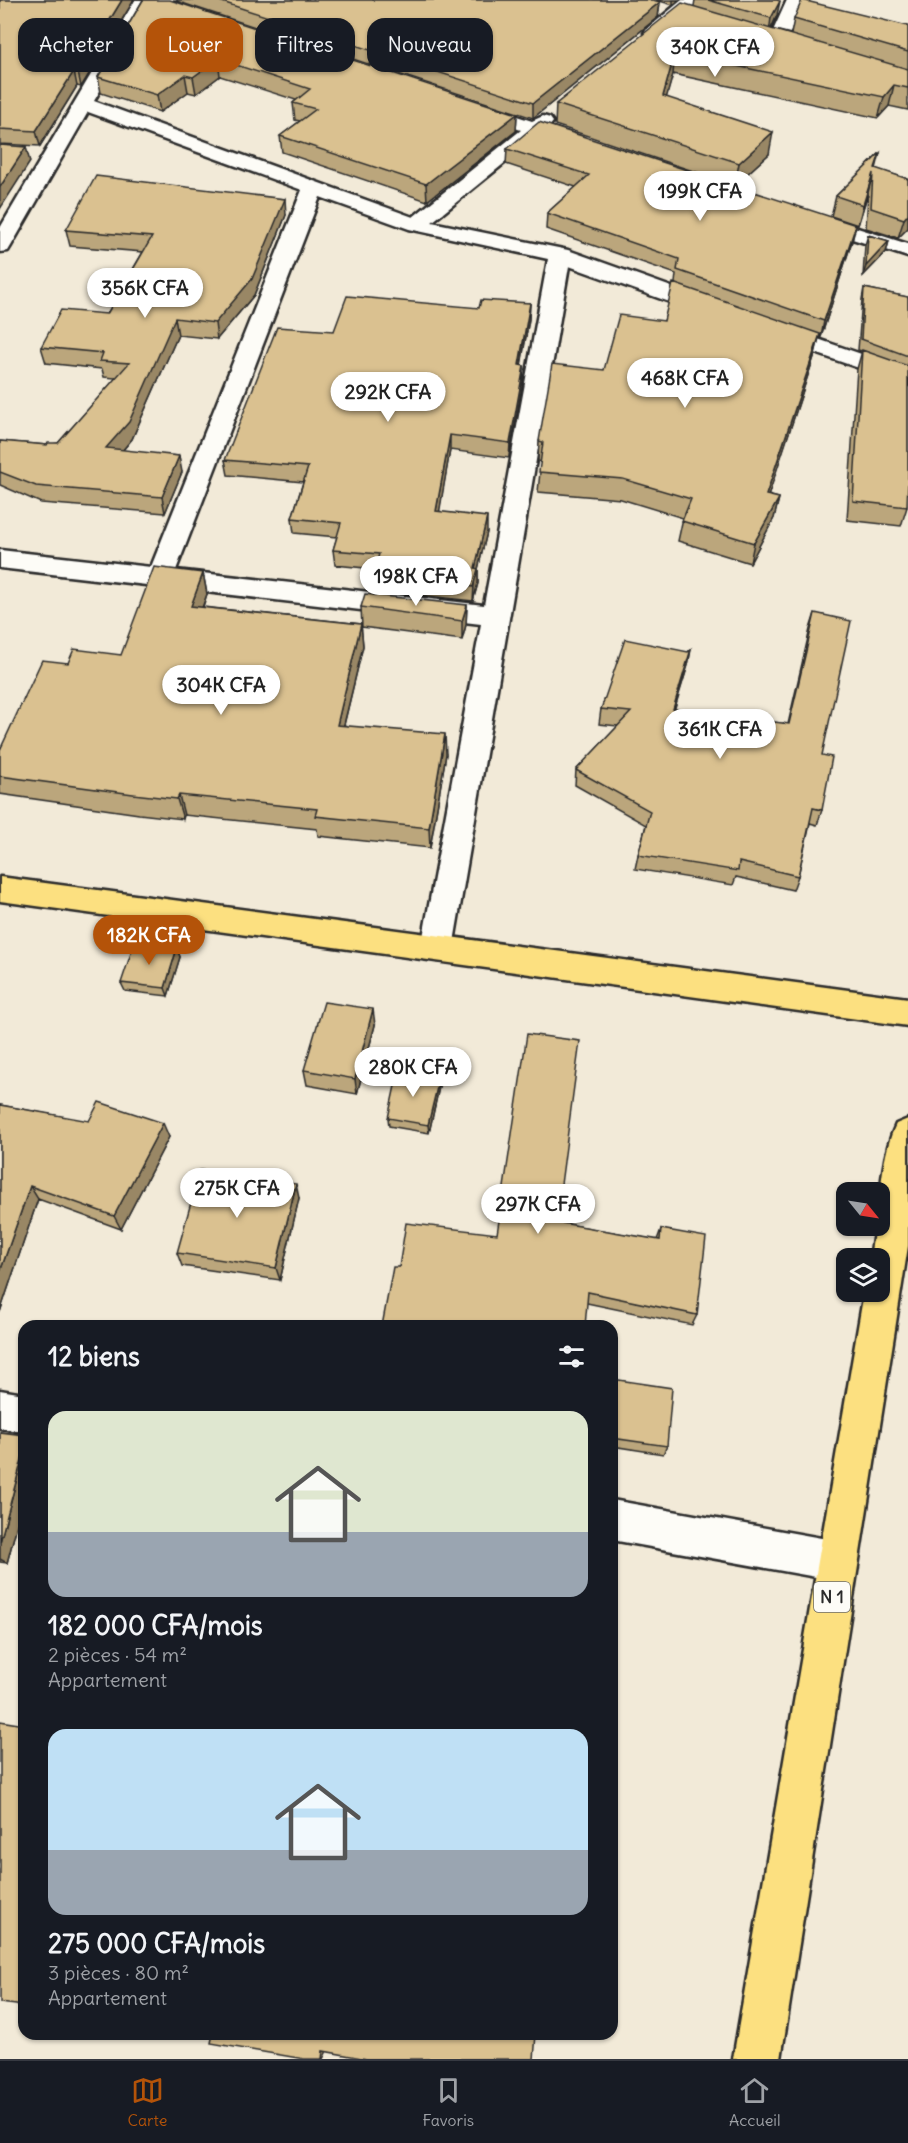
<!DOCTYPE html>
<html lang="fr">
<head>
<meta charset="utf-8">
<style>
  :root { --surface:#171b24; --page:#20242c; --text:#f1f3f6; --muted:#9ea1a6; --line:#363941; --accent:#b45309 }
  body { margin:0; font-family:Delius,sans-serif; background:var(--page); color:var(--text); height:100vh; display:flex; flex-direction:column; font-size:22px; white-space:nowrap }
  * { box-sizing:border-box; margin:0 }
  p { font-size:20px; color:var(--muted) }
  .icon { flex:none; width:33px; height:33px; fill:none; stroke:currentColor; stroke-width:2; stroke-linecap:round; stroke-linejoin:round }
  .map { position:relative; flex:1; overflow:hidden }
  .details { position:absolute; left:18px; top:1320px; width:600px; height:720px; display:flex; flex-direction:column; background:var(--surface); border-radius:18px; box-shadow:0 2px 4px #0004 }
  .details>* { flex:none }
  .guide { position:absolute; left:18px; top:18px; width:600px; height:54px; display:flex; gap:12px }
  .needle { width:39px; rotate:120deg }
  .controls { position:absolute; left:836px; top:1182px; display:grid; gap:12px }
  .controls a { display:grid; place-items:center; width:54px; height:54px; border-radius:12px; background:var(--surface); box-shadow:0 2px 4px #0004; font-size:30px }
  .price { position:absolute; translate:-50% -51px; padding:0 14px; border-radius:21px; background:#fff; color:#222; font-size:20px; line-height:39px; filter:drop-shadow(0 2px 3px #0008) }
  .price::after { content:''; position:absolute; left:50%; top:36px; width:18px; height:14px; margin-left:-9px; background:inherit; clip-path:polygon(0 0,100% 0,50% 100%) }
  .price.selected { background:var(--accent); color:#fff }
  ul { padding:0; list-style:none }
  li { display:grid; align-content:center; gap:12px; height:318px; padding:0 30px }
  li span { display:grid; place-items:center; height:186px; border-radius:18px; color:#555 }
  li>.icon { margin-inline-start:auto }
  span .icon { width:108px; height:108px; fill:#fffc; stroke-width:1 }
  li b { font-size:26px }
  h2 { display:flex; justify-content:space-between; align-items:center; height:72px; padding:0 30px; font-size:26px }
  .pill { padding:0 21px; border-radius:18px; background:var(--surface); box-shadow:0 2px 4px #0004; font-size:21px; line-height:54px }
  .pill.selected { background:var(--accent); color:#fff }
  .tabs { display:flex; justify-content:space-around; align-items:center; height:84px; border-top:2px solid var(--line); background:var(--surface); font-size:16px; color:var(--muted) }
  .tabs a { display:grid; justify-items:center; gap:3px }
  .tabs .selected { color:var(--accent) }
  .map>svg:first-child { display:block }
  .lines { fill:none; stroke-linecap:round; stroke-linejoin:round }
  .minor-casing { stroke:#2b2b2b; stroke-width:5 }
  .major-casing { stroke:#2b2b2b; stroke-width:5 }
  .highway-casing { stroke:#2b2b2b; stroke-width:5 }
  .minor { fill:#fdfcf7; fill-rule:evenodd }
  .major { fill:#fce080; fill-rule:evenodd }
  .highway { fill:#fce080; fill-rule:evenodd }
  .wall { fill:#bba67c; stroke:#2b2b2b; stroke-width:1.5 }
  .shaded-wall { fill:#998765; stroke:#2b2b2b; stroke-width:1.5 }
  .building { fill:#dac190; stroke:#2b2b2b; stroke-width:1.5 }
  .labels { text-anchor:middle; stroke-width:4.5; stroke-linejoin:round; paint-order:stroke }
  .shield { fill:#fdfcf7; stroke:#6a6a68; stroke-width:1.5 }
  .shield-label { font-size:18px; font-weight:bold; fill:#2b2b2b }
</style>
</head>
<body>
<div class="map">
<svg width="908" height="2059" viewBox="0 0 908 2059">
  <rect width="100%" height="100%" fill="#f2ead8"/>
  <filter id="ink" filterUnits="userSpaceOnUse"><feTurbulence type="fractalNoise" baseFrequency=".0167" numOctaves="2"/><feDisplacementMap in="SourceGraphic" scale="12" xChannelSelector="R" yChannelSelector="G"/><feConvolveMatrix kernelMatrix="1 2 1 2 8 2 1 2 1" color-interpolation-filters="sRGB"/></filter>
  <g filter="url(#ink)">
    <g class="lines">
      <g class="minor-casing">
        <path id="minor" d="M135,0H153L94,101L413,217L521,130L467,112L464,108L467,104H481L532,121L543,116L550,118L553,122L549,127L583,138L586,142L583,146L576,148L538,136L432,222L568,250L719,304L722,309L719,314L711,316L703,314L569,266L453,948L448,957L437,961L426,957L421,948L481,624L0,568V550L151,567L302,190L88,112L11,246L8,251L0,252V228ZM320,197L409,229L548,259L484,605L176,570Z
          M682,0H702L659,37H647L644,33L647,29Z
          M787,0H805L783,48H769L767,44Z
          M813,214L908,244V257L806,224L802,220L806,216Z
          M774,324L908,370V385L766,336L763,331L766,326Z
          M0,1390L24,1394V1432L0,1428Z
          M612,1500L838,1541L852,1547L858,1561L852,1575L838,1581L612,1540Z"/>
      </g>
      <g class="major-casing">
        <path id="major" d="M0,877L908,998V1026L0,901Z"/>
      </g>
      <g class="highway-casing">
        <path id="highway" d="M908,1119V1246L781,2059H733L864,1292H879V1258H870L875,1226H879C879,1195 883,1151 896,1124Z"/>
      </g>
      <use href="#minor" class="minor"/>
      <use href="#major" class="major"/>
      <use href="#highway" class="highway"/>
    </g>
    <path class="wall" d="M0,0H134L81,87L77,86L40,146L0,144Z
      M143,0L517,114L516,131L427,201L282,152L280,136L300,121L295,120L293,103L296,100L220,76L196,94L188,92L160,112L101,93L98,77Z
      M173,0H653L660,2L658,17L533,118Z
      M656,0H679L673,5Z
      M695,0H777V15L771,29L791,34L794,19L908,26V110L889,106L878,118L673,74L666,97L769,154L735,185L555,125L556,104L694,6Z
      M507,149L856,225L852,241L821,337L819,336L815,354L768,495L779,498L774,518L750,563L678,541L683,518L621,499L538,492L541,462L538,461L539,441L604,370L664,321L675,283L676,274L546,229L547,213L576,187L506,164Z
      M880,153L876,169L908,179V228L898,238L866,228L868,193L858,225L831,216L836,196Z
      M286,215L254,295L217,339L178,335L132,439L123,450L182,472L165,513L41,503L0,485V441L47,445L58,443L116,378L104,377L102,369L46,363L41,347L107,314L143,252L70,246L66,230Z
      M868,235L889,241L886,252L863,276L865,245Z
      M864,288L908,297V479L907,507L901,526L847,520L857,369L862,351L858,350L862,299Z
      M530,303L529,319L521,366H524L523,381L509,458L450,450L439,511L487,532L478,569V583L473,601L374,590L373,575L375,569L335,565L333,550L337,537L294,533L292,518L303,482L228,475L225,460L334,331L479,308Z
      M203,573L207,594L203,607L361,624L363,646L344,725L446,754L430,848L318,836L317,829L184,815L183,819L139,814L0,794V750L68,663L121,655Z
      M467,605L466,625L462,640L362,627L361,607Z
      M815,613L822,755V810L817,825L810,823L798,876L793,890L736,877L733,885L635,869L638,855L646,825L575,785L576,770L618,726L599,724L601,709L688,652L691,649L688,665L674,709L788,724L810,629Z
      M177,948L180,957L168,996L125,991L121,983Z
      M375,1025L357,1094L307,1085L304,1070Z
      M439,1087L429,1133L389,1126L388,1118Z
      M0,1105L169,1137L121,1229L38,1199L0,1312Z
      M299,1198L280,1280L182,1266L177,1253Z
      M556,1222L657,1240L661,1229L697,1315L692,1325L587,1303L399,1267L497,1234Z
      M612,1379L667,1446L663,1454L612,1446Z
      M0,1432L24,1435V1498L7,1563L0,1562Z"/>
    <path class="shaded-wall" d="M122,0H134L81,87L78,72Z
      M673,0H679L673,5Z
      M780,1L777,15L769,33L771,18Z
      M660,2L658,17L533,118V103Z
      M675,53L673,74L661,117L663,96Z
      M218,59L220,76L196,94L193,77Z
      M74,71L77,86L40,146L36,131Z
      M185,75L188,92L160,112L157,95Z
      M894,85L889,106L878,118L884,97Z
      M517,114L516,131L427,201L426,184Z
      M773,132L769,154L735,185L739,163Z
      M26,147L30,162L0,209V187Z
      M873,173L868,193L858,225L863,205Z
      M285,199L286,215L254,295L217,339L215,323Z
      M908,214V228L898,238L904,219Z
      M856,225L852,241L821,337L824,321Z
      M889,241L886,252L863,276L866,266Z
      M530,303L529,319L518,381L519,365Z
      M175,318L178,335L132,439L110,465L106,448Z
      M820,334L815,354L762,515L766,495Z
      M524,366L523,381L509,458L510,443Z
      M450,435V450L437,526L436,511Z
      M179,456L182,472L165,513L162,497Z
      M779,498L774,518L750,563L754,543Z
      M487,517V532L478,569V583L473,601L475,568Z
      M203,573L207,594L195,627L191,606Z
      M467,605L466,625L462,640V621Z
      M361,624L363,646L339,745L337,725Z
      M691,649L688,665L670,724L673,709Z
      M445,734L446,754L430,848L429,828Z
      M179,795L184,815L183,819L177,799Z
      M177,948L180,957L168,996L165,988Z
      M373,1009L375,1025L357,1094L355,1079Z
      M439,1079V1087L429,1133L428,1125Z
      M163,1123L169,1137L121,1229L114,1216Z
      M296,1184L299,1198L280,1280L276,1268Z
      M30,1186L38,1199L0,1312V1272Z
      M24,1452V1498L7,1563L0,1559V1542Z
      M328,2043L326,2053L323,2059H322L323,2051Z"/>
    <path class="building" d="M0,0H122L78,72L74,71L36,131L0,129Z
      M143,0H170L517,114L426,184L280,136L316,109L293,103L310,89L218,59L193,77L185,75L157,95L98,77Z
      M216,0H653L660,2L533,103Z
      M708,0H777L780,1L771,18Z
      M802,0L908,26V52L794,19Z
      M682,3L908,69V88L894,85L884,97L675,53L663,96L773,132L739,163L556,104Z
      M539,122L856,225L824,321L677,270L679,259L547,213L589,175L507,149Z
      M0,145L26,147L0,187Z
      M880,153L875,168L908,179V214L904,219L871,208L873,173L863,205L836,196Z
      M96,176L285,199L252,279L215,323L175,318L129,422L106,448L179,456L162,497L36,486L0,472V441L47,445L48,443H58L129,363L100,361L103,353L41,347L61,310L107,314L152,237L66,230Z
      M868,235L889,241L866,266Z
      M673,283L820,334L766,495L779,498L754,543L682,521L691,499L623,479L539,472L543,442L539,441L552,364L604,370L619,315L664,321Z
      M864,288L908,297V356L861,339Z
      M347,296L479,308L481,300L530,303L519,365L524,366L510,443L450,435L436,511L487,517L475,568L478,569L473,587L373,575L379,554L333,550L341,523L292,518L308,467L225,460L277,327L334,331Z
      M862,350L908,366V479L907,507L853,501Z
      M154,567L203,573L191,606L361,624L337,725L445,734L429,828L315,816L317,809L179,795L177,799L133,794L0,776V750L42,660L68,663L74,649L121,655Z
      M365,594L467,605L462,621L361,607Z
      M815,613L851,621L822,755L832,757L822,810L813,808L798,876L739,862L738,871L638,855L650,811L576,770L631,712L601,709L625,639L688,652L691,649L673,709L789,724Z
      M134,944L177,948L165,988L121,983Z
      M324,1002L373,1009L355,1079L304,1070Z
      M527,1034L580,1041L556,1222L660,1240L661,1229L706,1237L697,1315L588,1292L585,1326H382L393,1267H399L406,1223L497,1234Z
      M398,1072L439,1079L428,1125L388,1118Z
      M99,1102L163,1123L114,1216L30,1186L0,1272V1105L89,1121Z
      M200,1170L296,1184L276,1268L177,1253Z
      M612,1379L672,1388L667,1446L612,1438Z
      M0,1432L24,1435V1452L0,1542Z
      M0,1721L24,1725V2006L0,2003Z
      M213,2034H536L534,2059H367L323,2051L322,2059H304L211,2043Z"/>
  </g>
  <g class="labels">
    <rect class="shield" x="814" y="1582" width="36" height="30" rx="4.5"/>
    <g class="shield-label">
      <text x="832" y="1603">N 1</text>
    </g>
  </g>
</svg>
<div class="controls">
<a><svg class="needle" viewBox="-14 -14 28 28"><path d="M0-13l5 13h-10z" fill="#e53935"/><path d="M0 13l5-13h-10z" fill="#9ea1a6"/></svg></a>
<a><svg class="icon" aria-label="layers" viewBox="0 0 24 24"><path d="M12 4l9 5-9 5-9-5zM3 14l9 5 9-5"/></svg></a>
</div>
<b class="price" style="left:715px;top:78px">340K CFA</b>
<b class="price" style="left:700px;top:222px">199K CFA</b>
<b class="price" style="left:145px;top:319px">356K CFA</b>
<b class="price" style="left:685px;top:409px">468K CFA</b>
<b class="price" style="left:388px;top:423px">292K CFA</b>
<b class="price" style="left:416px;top:607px">198K CFA</b>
<b class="price" style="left:221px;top:716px">304K CFA</b>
<b class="price" style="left:720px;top:760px">361K CFA</b>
<b class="price selected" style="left:149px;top:966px">182K CFA</b>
<b class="price" style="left:413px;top:1098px">280K CFA</b>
<b class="price" style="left:237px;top:1219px">275K CFA</b>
<b class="price" style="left:538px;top:1235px">297K CFA</b>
<div class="guide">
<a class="pill">Acheter</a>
<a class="pill selected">Louer</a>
<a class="pill">Filtres</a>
<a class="pill">Nouveau</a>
</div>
<section class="details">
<h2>12 biens<svg class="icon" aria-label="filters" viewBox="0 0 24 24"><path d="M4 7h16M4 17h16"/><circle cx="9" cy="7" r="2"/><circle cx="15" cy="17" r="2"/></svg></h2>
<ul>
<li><span style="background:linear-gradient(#dfe7d0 65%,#9aa5b1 0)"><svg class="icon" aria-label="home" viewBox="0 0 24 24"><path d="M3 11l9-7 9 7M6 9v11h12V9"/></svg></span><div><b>182 000 CFA/mois</b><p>2 pièces · 54 m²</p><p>Appartement</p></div></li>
<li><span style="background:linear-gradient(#bfe0f5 65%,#9aa5b1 0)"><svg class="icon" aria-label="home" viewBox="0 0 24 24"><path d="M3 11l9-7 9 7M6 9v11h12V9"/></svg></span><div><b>275 000 CFA/mois</b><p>3 pièces · 80 m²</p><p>Appartement</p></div></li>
</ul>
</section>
</div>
<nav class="tabs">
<a class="selected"><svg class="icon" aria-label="map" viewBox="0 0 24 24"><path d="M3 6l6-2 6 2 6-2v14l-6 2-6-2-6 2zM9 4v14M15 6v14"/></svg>Carte</a>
<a><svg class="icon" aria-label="saved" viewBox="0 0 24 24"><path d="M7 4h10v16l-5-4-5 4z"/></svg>Favoris</a>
<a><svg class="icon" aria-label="home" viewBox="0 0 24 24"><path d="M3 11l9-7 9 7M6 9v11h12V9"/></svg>Accueil</a>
</nav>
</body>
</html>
